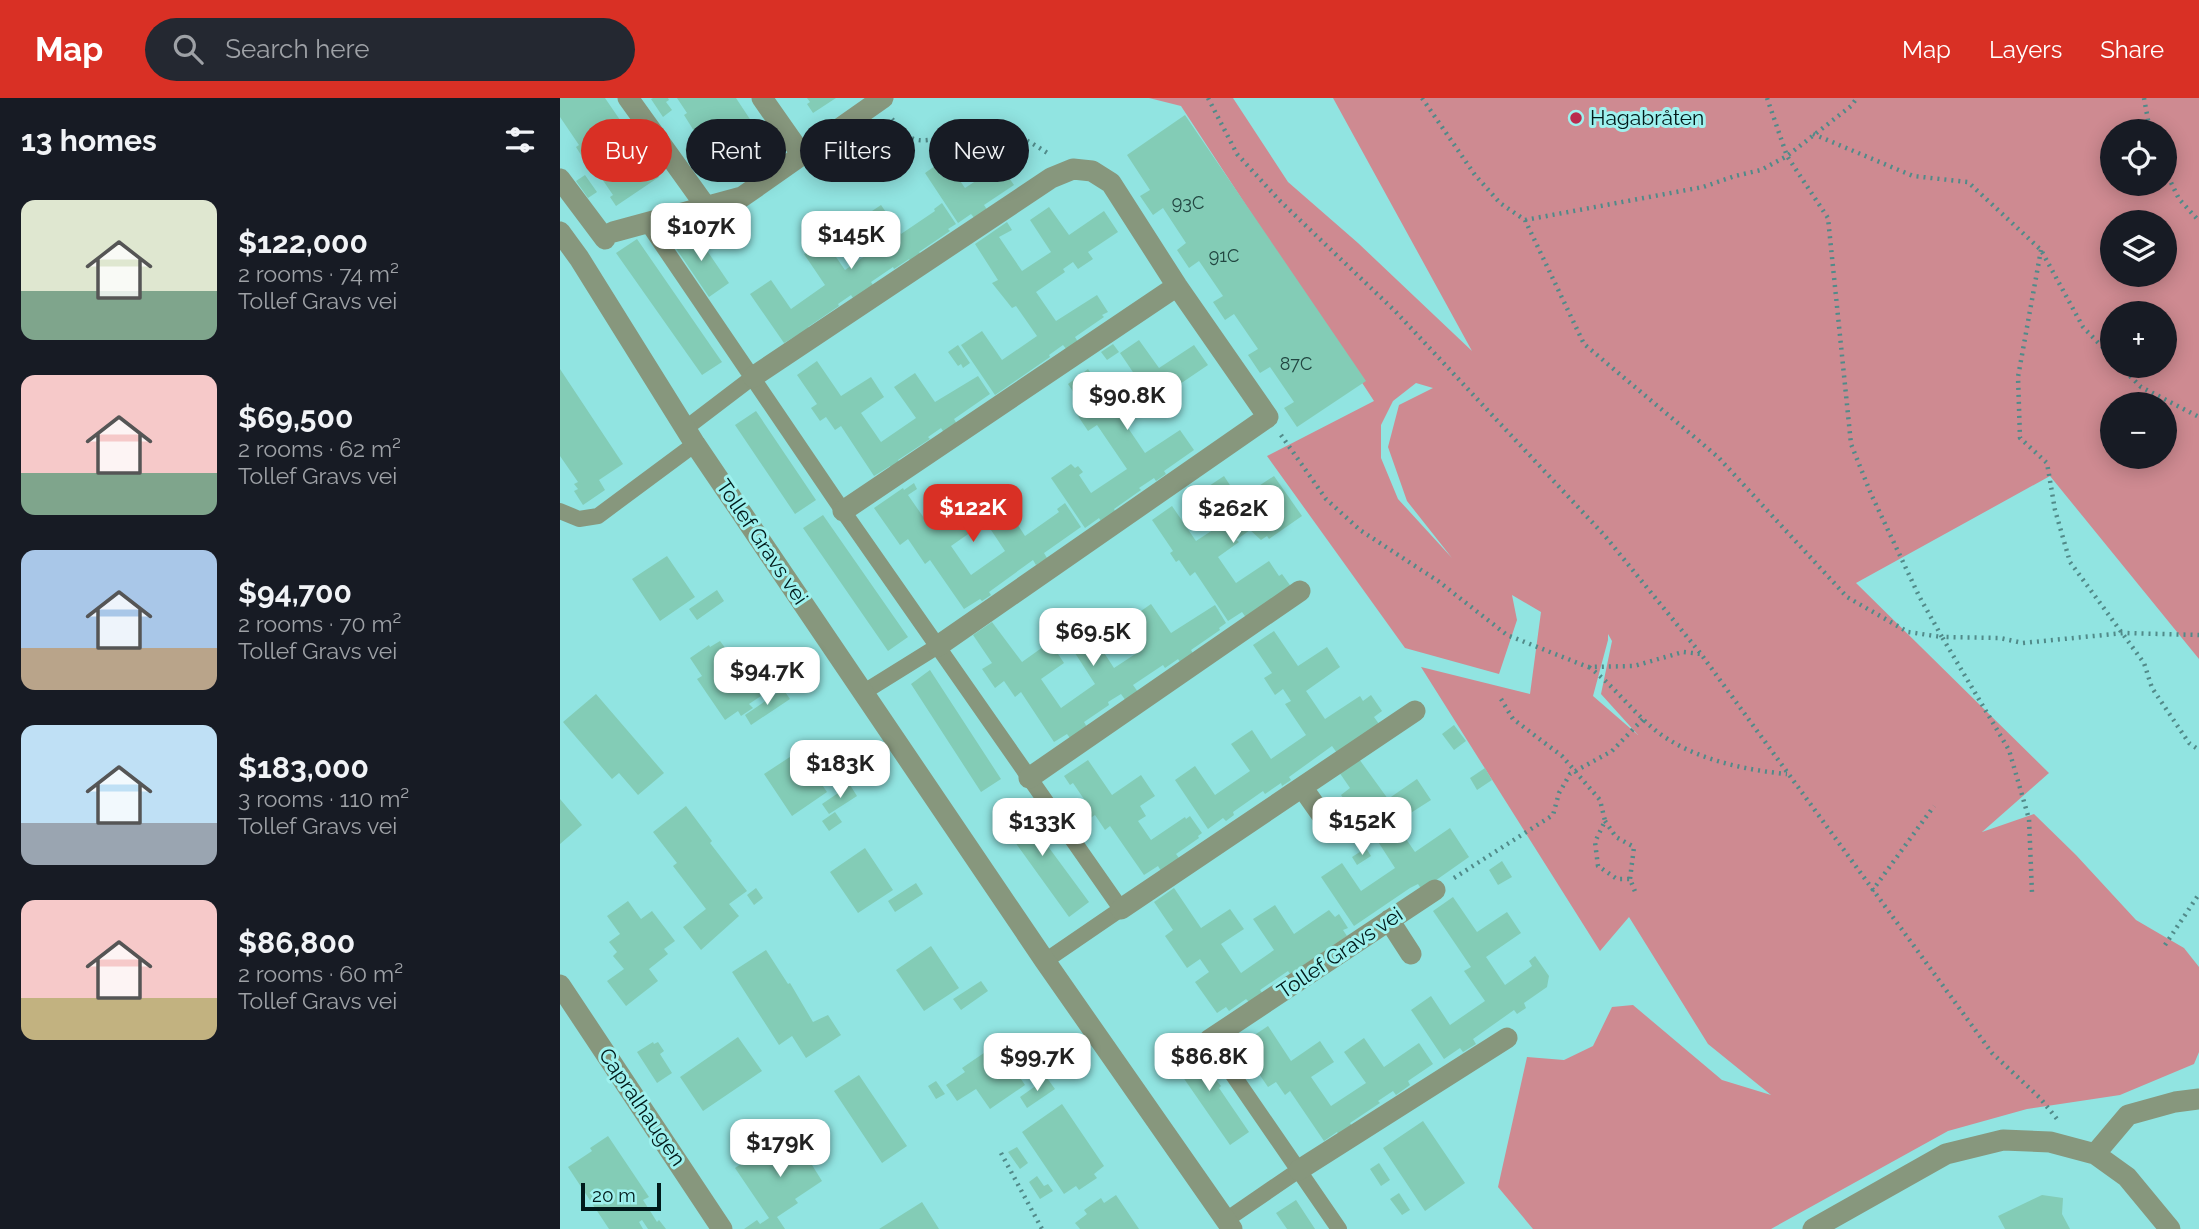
<!DOCTYPE html>
<html lang="en">
<head>
<meta charset="utf-8">
<style>
  :root { --surface:#171b24; --page:#242831; --text:#f1f3f6; --muted:#9ea1a6; --accent:#d93025 }
  body { margin:0; font-family:Raleway,sans-serif; background:var(--page); color:var(--text); height:100vh; display:flex; flex-direction:column; font-size:26px; white-space:nowrap }
  * { box-sizing:border-box; margin:0 }
  p { font-size:23px; color:var(--muted) }
  .icon { flex:none; width:38px; height:38px; fill:none; stroke:currentColor; stroke-width:2; stroke-linecap:round; stroke-linejoin:round }
  .map { position:relative; flex:1; overflow:hidden }
  .sheet { display:flex; flex-direction:column; background:var(--surface); width:560px }
  .sheet>* { flex:none }
  .hud { position:absolute; left:21px; top:21px; width:665px; height:63px; display:flex; gap:14px }
  .fabs { position:absolute; left:1540px; top:21px; display:grid; gap:14px }
  .fabs a { display:grid; place-items:center; width:77px; height:77px; border-radius:50%; background:var(--surface); box-shadow:0 4px 18px #0003; font-size:35px }
  .scale { position:absolute; left:21px; bottom:18px; width:80px; box-sizing:border-box; padding-left:7px; border:4px solid #011a1a; border-top:0; font-size:19px; line-height:24px; white-space:nowrap; color:#011a1a; -webkit-text-stroke:5px #9ef1ee; paint-order:stroke }
  .price { position:absolute; translate:-50% -60px; padding:0 16px; border-radius:14px; background:#fff; color:#222; font-size:23px; line-height:46px; filter:drop-shadow(0 2px 4px #0008) }
  .price::after { content:''; position:absolute; left:50%; top:42px; width:21px; height:16px; margin-left:-10px; background:inherit; clip-path:polygon(0 0,100% 0,50% 100%) }
  .price.on { background:var(--accent); color:#fff }
  ul { padding:0; list-style:none }
  li { display:flex; align-items:center; gap:21px; height:175px; padding:0 21px }
  li span { display:grid; place-items:center; flex:none; width:196px; height:140px; border-radius:14px; color:#555 }
  li>.icon { margin-inline-start:auto }
  span .icon { width:84px; height:84px; fill:#fffc; stroke-width:1 }
  li b { font-size:30px }
  h2 { display:flex; justify-content:space-between; align-items:center; height:84px; padding:0 21px; font-size:30px }
  .pill { padding:0 24px; border-radius:32px; background:var(--surface); box-shadow:0 4px 18px #0003; font-size:24px; line-height:63px }
  .pill.on { background:var(--accent); color:#fff }
  header { display:flex; align-items:center; gap:42px; box-sizing:border-box; height:98px; padding:0 35px; background:var(--accent); color:#fff }
  header strong { font-size:33px }
  nav { display:flex; gap:38px; margin-inline-start:auto; font-size:24px }
  .search { width:490px; height:63px; background:var(--page); display:flex; align-items:center; gap:18px; box-sizing:border-box; padding:0 24px; border-radius:38px; color:var(--muted); font-size:26px }
  main { display:flex; flex:1; min-height:0 }
  .map>svg:first-child { display:block }
  .green { fill:#ce8a91; fill-rule:evenodd }
  .building { fill:#83ccb6 }
  .lines { fill:none; stroke-linecap:round; stroke-linejoin:round }
  .path { stroke:#518a89; stroke-width:4.5; stroke-dasharray:2 5; stroke-linecap:butt }
  .lane { stroke:#87977d; stroke-width:16 }
  .street { stroke:#87977d; stroke-width:21 }
  .poi-dot { fill:#ba2a4c; stroke:#9ef1ee; stroke-width:2.5 }
  .labels { text-anchor:middle; stroke-width:6; stroke-linejoin:round; paint-order:stroke }
  .number-label { font-size:18px; fill:#224641 }
  .poi-label { font-size:21px; fill:#011a1a; stroke:#9ef1ee; text-anchor:start }
  .street-label { font-size:21px; fill:#011a1a; stroke:#9ef1ee }
</style>
</head>
<body>
<header>
<strong>Map</strong>
<div class="search"><svg class="icon" aria-label="search" viewBox="0 0 24 24"><circle cx="10" cy="10" r="6"/><path d="M15 15l6 6"/></svg>Search here</div>
<nav><a>Map</a><a>Layers</a><a>Share</a></nav>
</header>
<main>
<section class="sheet">
<h2>13 homes<svg class="icon" aria-label="filters" viewBox="0 0 24 24"><path d="M4 7h16M4 17h16"/><circle cx="9" cy="7" r="2"/><circle cx="15" cy="17" r="2"/></svg></h2>
<ul>
<li><span style="background:linear-gradient(#dfe7d0 65%,#7fa58c 0)"><svg class="icon" aria-label="home" viewBox="0 0 24 24"><path d="M3 11l9-7 9 7M6 9v11h12V9"/></svg></span><div><b>$122,000</b><p>2 rooms · 74 m²</p><p>Tollef Gravs vei</p></div></li>
<li><span style="background:linear-gradient(#f6c9c9 70%,#7fa58c 0)"><svg class="icon" aria-label="home" viewBox="0 0 24 24"><path d="M3 11l9-7 9 7M6 9v11h12V9"/></svg></span><div><b>$69,500</b><p>2 rooms · 62 m²</p><p>Tollef Gravs vei</p></div></li>
<li><span style="background:linear-gradient(#a9c7e8 70%,#b9a48a 0)"><svg class="icon" aria-label="home" viewBox="0 0 24 24"><path d="M3 11l9-7 9 7M6 9v11h12V9"/></svg></span><div><b>$94,700</b><p>2 rooms · 70 m²</p><p>Tollef Gravs vei</p></div></li>
<li><span style="background:linear-gradient(#bfe0f5 70%,#9aa5b1 0)"><svg class="icon" aria-label="home" viewBox="0 0 24 24"><path d="M3 11l9-7 9 7M6 9v11h12V9"/></svg></span><div><b>$183,000</b><p>3 rooms · 110 m²</p><p>Tollef Gravs vei</p></div></li>
<li><span style="background:linear-gradient(#f6c9c9 70%,#c2b280 0)"><svg class="icon" aria-label="home" viewBox="0 0 24 24"><path d="M3 11l9-7 9 7M6 9v11h12V9"/></svg></span><div><b>$86,800</b><p>2 rooms · 60 m²</p><p>Tollef Gravs vei</p></div></li>
</ul>
</section>
<div class="map">
<svg width="1639" height="1131" viewBox="0 0 1639 1131">
  <rect width="100%" height="100%" fill="#91e4e1"/>
  <path class="green" d="M589,0H673L728,84L798,145L912,253L773,0H1639V561L1490,378L1296,485L1489,675L1422,734L1474,716L1516,757L1576,822L1624,850L1639,869V954L1634,966L1560,997L1467,1011L1388,1033L1211,1131H973L938,1089L967,959L1004,962L1033,948L1052,909L1073,907L1162,982L1211,997L1148,946L1069,819L1040,853L861,569L970,596L981,514L952,497L957,522L939,576L845,550L707,358L814,303L621,8ZM1552,33H1605V86H1552ZM1552,124H1605V177H1552ZM1552,215H1605V268H1552ZM856,285L873,290L839,307L828,349L847,403L892,460L838,401L821,360V327L833,303ZM1552,306H1605V359H1552ZM1048,536L1052,543L1041,596L1078,637L1033,598L1048,542Z"/>
  <path class="building" d="M0,0H45L99,79L56,108L50,99L53,97L29,62L26,65L16,49L19,47L0,19Z
    M93,0H108L109,2L106,4L112,12L103,19L91,1Z
    M117,0H176L207,47L164,76L158,67L161,65L138,30L134,33L124,17L127,15Z
    M247,0H276L253,15L247,6L250,4Z
    M625,17L806,283L737,329L724,310L734,304L710,269L700,275L688,257L698,251L674,216L665,222L653,204L663,198L639,163L629,170L617,152L626,145L603,110L593,117L580,98L590,92L567,57Z
    M134,45L146,62L137,69L125,51Z
    M385,61L405,90L440,67L454,87L424,107L428,113L416,122L411,116L398,125L365,75Z
    M25,77L37,94L28,100L16,83Z
    M382,105L396,126L388,131L390,133L359,154L363,159L353,167L349,161L334,171L333,169L311,184L315,190L295,203L291,197L278,206L279,208L248,229L252,234L242,240L239,236L224,245L190,196L211,182L231,211L265,187L244,156L256,148L255,146L265,143L285,172L319,148L300,121L321,107L341,136L375,113L374,111Z
    M489,109L509,137L544,113L558,134L528,154L533,161L518,171L513,164L503,171L505,174L476,194L496,223L537,197L548,214L542,217L544,219L515,239L518,244L507,252L503,247L489,257L490,259L435,297L401,247L422,233L442,262L477,238L456,208L452,210L432,185L438,182L415,146L447,124L452,132L439,139L462,173L491,154L470,122Z
    M133,132L169,185L149,199L113,146Z
    M77,141L162,264L142,277L56,155Z
    M579,242L599,270L634,247L648,267L617,288L619,291L610,297L608,294L593,304L595,307L566,327L585,355L620,332L634,352L604,373L606,376L596,383L594,380L579,390L581,392L554,411L556,415L542,425L539,420L525,430L491,380L511,366L515,370L518,368L523,374L519,377L531,395L567,371L537,327L528,333L516,315L524,310L508,286L528,271L552,306L581,286L560,255Z
    M553,246L559,254L547,262L541,254Z
    M398,247L410,265L403,270L401,266L398,268L388,254Z
    M257,263L281,298L311,279L324,299L301,315L321,344L356,320L334,289L355,275L375,304L418,278L430,296L394,321L398,328L385,336L381,330L368,339L370,341L338,362L340,365L332,371L330,368L314,378L281,328L275,332L266,319L260,323L251,310L257,306L237,277Z
    M0,271L63,366L39,382L45,392L23,407L14,393L18,391L14,386L18,384L0,358Z
    M196,313L256,402L235,416L175,327Z
    M664,378L679,401L714,378L742,418L709,441L707,438L701,442L690,432L676,442L679,444L658,459L676,485L709,463L719,478L722,476L732,490L687,521L682,514L668,523L635,474L630,478L619,462L616,464L610,455L613,453L592,422L612,408L636,443L665,424L643,392Z
    M354,385L357,391L348,397L371,430L401,412L414,432L391,448L411,477L445,453L425,423L446,409L465,438L499,414L497,411L505,405L521,429L484,455L487,460L476,467L473,462L429,494L431,497L422,503L420,501L404,511L370,462L365,466L348,441L340,447L314,410L343,390L344,392Z
    M263,417L348,539L328,553L243,430Z
    M107,458L135,499L100,523L72,481Z
    M157,492L164,503L137,522L129,511Z
    M591,506L611,535L655,507L666,525L659,530L660,532L631,552L634,557L621,565L618,561L605,570L603,567L573,587L578,594L566,603L561,596L548,604L549,607L524,624L527,629L510,640L507,636L494,644L461,594L455,599L444,583L435,590L422,571L432,565L413,537L432,524L462,564L490,544L504,565L481,581L501,610L535,586L515,555L535,541L554,570L583,551L579,545L585,541L571,520Z
    M714,533L738,568L767,549L780,569L746,593L765,621L800,598L803,603L811,597L822,613L814,619L819,626L777,655L772,648L729,679L731,682L722,688L721,685L705,696L703,693L673,714L674,717L666,723L663,720L648,731L615,682L635,668L655,697L690,673L671,646L692,632L711,661L746,637L725,606L731,603L723,591L715,597L704,580L712,575L693,547Z
    M160,543L201,598L189,606L193,610L181,618L178,613L165,622L137,581L142,578L130,560L149,547L150,549Z
    M370,572L441,681L421,694L351,586Z
    M223,591L230,601L191,627L185,617Z
    M36,596L104,675L78,697L59,675L52,681L3,624Z
    M894,627L906,643L894,652L882,636Z
    M239,653L267,694L232,718L204,676Z
    M799,661L828,701L857,681L871,702L835,725L855,754L890,730L909,759L862,792L858,786L850,790L794,828L761,779L782,765L801,793L835,770L815,739L821,735L811,721L802,727L781,697L790,690L779,674Z
    M528,662L552,697L581,677L595,698L580,708L586,718L578,723L591,742L625,719L626,721L630,718L642,735L638,738L639,740L616,756L619,760L601,773L598,768L584,777L550,728L545,732L535,717L529,721L523,711L528,707L513,685L510,687L504,678Z
    M925,670L932,682L917,692L910,680Z
    M290,687L297,698L269,716L262,706Z
    M0,701L22,727L0,746Z
    M453,701L529,804L509,819L434,715Z
    M126,708L152,743L150,745L187,793L169,806L179,818L141,852L123,829L146,811L113,768L117,765L93,734Z
    M275,714L282,724L269,733L262,723Z
    M305,750L333,792L298,815L270,774Z
    M806,750L811,758L797,767L792,759Z
    M942,763L952,779L938,787L929,772Z
    M356,785L363,796L335,814L328,803Z
    M196,790L203,800L194,807L187,797Z
    M614,790L641,830L670,811L684,831L661,846L681,875L714,852L693,821L715,807L734,836L769,812L775,819L779,816L788,830L783,832L787,838L730,876L728,873L700,892L703,896L690,905L686,901L669,913L666,909L657,915L635,884L649,874L640,861L627,870L605,838L613,832L594,804Z
    M893,799L917,834L947,814L961,835L926,859L945,887L972,868L969,863L975,858L989,878L987,889L964,905L966,910L957,916L954,912L913,941L916,946L903,954L900,950L884,961L851,912L871,898L890,927L925,903L904,873L911,869L873,813Z
    M68,803L81,821L92,813L115,843L104,851L108,856L89,871L98,883L66,908L47,883L64,871L53,858L57,854L49,844L60,836L47,818Z
    M371,848L399,890L364,913L336,872Z
    M206,852L228,886L230,885L253,924L268,917L281,937L246,960L232,938L219,947L172,874Z
    M421,883L428,893L401,912L393,901Z
    M708,928L731,963L760,943L774,964L751,979L771,1008L806,985L784,954L804,940L824,969L859,945L873,966L848,983L850,987L836,997L833,993L818,1003L820,1005L790,1025L792,1028L779,1037L777,1034L764,1043L730,993L725,997L716,984L708,989L695,970L703,965L687,942Z
    M178,939L202,973L143,1013L120,979Z
    M93,944L94,946L98,944L104,953L100,956L112,975L97,985L77,954Z
    M630,945L643,961L641,963L661,988L659,990L689,1034L670,1047L609,959Z
    M437,946L465,987L430,1011L416,991L397,1003L386,987L405,974L402,970Z
    M299,977L347,1048L322,1065L274,993Z
    M487,980L495,991L467,1010L460,999Z
    M376,983L385,996L376,1001L368,988Z
    M502,1006L544,1068L534,1076L537,1080L519,1092L516,1088L504,1096L462,1034Z
    M863,1023L905,1085L865,1113L823,1050Z
    M237,1027L256,1054L247,1059L262,1083L235,1101L238,1105L217,1119L225,1131H184L197,1122L200,1126L209,1120L175,1070L203,1051L218,1073L242,1056L240,1052L233,1056L221,1038Z
    M48,1038L89,1099L83,1102L92,1116L97,1124L99,1122L106,1131H88L82,1122L79,1124L83,1131H49L8,1069L32,1053L30,1050Z
    M457,1049L468,1065L460,1071L448,1054Z
    M819,1065L830,1082L821,1088L810,1071Z
    M477,1078L484,1088L488,1086L493,1093L480,1101L469,1084Z
    M839,1095L850,1112L842,1117L830,1101Z
    M556,1097L579,1131H520L515,1125L527,1116L524,1112L541,1100L544,1105Z
    M1482,1097L1503,1100L1502,1116L1510,1131H1445L1438,1118Z
    M736,1102L755,1131H727L716,1115Z
    M362,1104L379,1131H319Z"/>
  <g class="lines">
    <path class="path" d="M648,0L677,56L719,102L835,213L1045,438L1141,556L1432,955L1480,1000L1497,1021
      M862,0L915,77L940,105L965,122L1024,246L1158,359L1287,499L1348,534L1382,539L1449,652L1469,721L1472,795
      M1207,0L1227,58L1268,120L1291,346L1311,396L1359,498L1382,539L1440,540L1463,545L1564,535L1639,537
      M1584,0L1590,33
      M332,21C337,27 344,36 351,40C370,49 403,29 424,30C449,31 469,43 489,56
      M1253,36L1353,78L1408,84L1481,152L1523,229L1552,259
      M1605,72L1619,101L1639,123
      M965,122L1143,89L1175,78L1201,72L1227,58L1291,8L1297,0
      M1481,152L1458,279L1460,340L1487,365L1495,412L1510,464L1584,565L1592,590L1629,645L1639,652
      M1560,268L1581,289L1639,319
      M721,337L766,401L800,432L878,483L947,537L1028,569L1074,568L1123,554L1141,556
      M1029,569C1053,587 1071,612 1095,632C1130,660 1183,672 1227,676
      M941,601L953,621L1002,658L1040,702L1045,723L1035,744L1038,768L1057,781H1070L1076,796
      M1045,723L1056,739L1074,749L1070,781
      M894,780L993,717L999,695L1010,676L1052,653L1083,621
      M1312,793L1374,708
      M1605,847L1639,796
      M441,1055L482,1131"/>
    <path class="lane" d="M88,126L283,413L561,811L485,863
      M126,330L193,279
      M0,413L19,421L38,418L135,346
      M304,594L378,548
      M649,942L779,1131
      M666,1122L739,1072"/>
    <path class="street" d="M68,0L147,110
      M202,0L242,57
      M0,81L45,141
      M0,134L19,160L135,346L485,863L672,1131
      M53,134L182,99L323,0
      M193,279L491,80L513,71L532,73L551,85L617,188L708,319L378,548
      M283,413L617,188
      M469,680L740,493
      M742,689L761,716
      M561,811L855,613
      M829,822L851,856
      M0,887L162,1131
      M649,942L875,792
      M1535,1056L1568,1017L1615,1004L1639,1001
      M739,1072L947,940
      M1253,1131L1386,1056L1443,1042L1490,1044L1535,1056L1567,1079L1610,1131"/>
  </g>
  <circle class="poi-dot" cx="1016" cy="20" r="7"/>
  <g class="labels">
    <g class="number-label">
      <text x="628" y="111">93C</text>
      <text x="664" y="164">91C</text>
      <text x="736" y="272">87C</text>
    </g>
    <g class="poi-label">
      <text x="1030" y="27">Hagabråten</text>
    </g>
    <g class="street-label">
      <text transform="translate(202 444) rotate(56)" y="7">Tollef Gravs vei</text>
      <text transform="translate(780 855) rotate(-34)" y="7">Tollef Gravs vei</text>
      <text transform="translate(82 1009) rotate(56)" y="7">Capralhaugen</text>
    </g>
  </g>
</svg>
<div class="fabs">
<a><svg class="icon" aria-label="locate" viewBox="0 0 24 24"><circle cx="12" cy="12" r="6"/><path d="M12 2v4M12 18v4M2 12h4M18 12h4"/></svg></a>
<a><svg class="icon" aria-label="layers" viewBox="0 0 24 24"><path d="M12 4l9 5-9 5-9-5zM3 14l9 5 9-5"/></svg></a>
<a>+</a>
<a>−</a>
</div>
<div class="scale">20 m</div>
<b class="price" style="left:141px;top:165px">$107K</b>
<b class="price" style="left:291px;top:173px">$145K</b>
<b class="price" style="left:567px;top:334px">$90.8K</b>
<b class="price on" style="left:413px;top:446px">$122K</b>
<b class="price" style="left:673px;top:447px">$262K</b>
<b class="price" style="left:533px;top:570px">$69.5K</b>
<b class="price" style="left:207px;top:609px">$94.7K</b>
<b class="price" style="left:280px;top:702px">$183K</b>
<b class="price" style="left:802px;top:759px">$152K</b>
<b class="price" style="left:482px;top:760px">$133K</b>
<b class="price" style="left:477px;top:995px">$99.7K</b>
<b class="price" style="left:649px;top:995px">$86.8K</b>
<b class="price" style="left:220px;top:1081px">$179K</b>
<div class="hud">
<a class="pill on">Buy</a>
<a class="pill">Rent</a>
<a class="pill">Filters</a>
<a class="pill">New</a>
</div>
</div>
</main>
</body>
</html>
